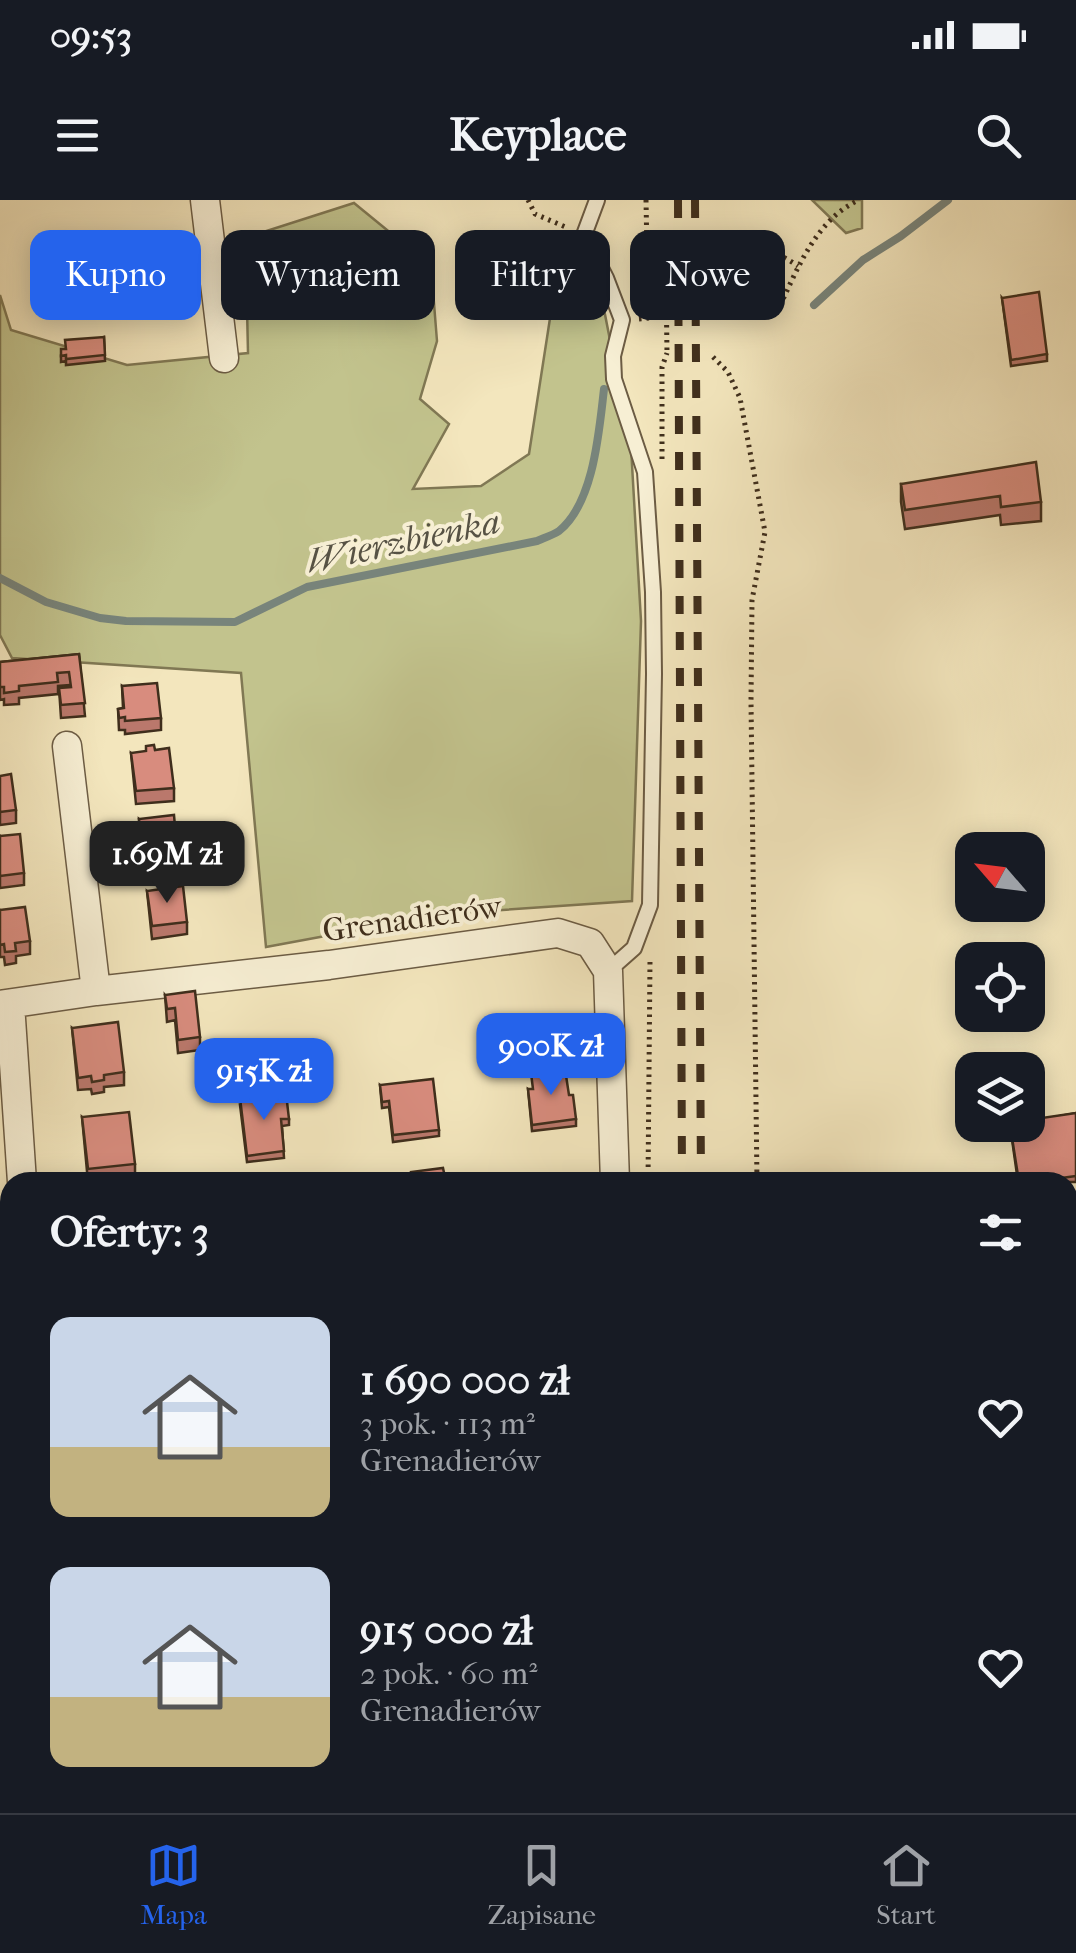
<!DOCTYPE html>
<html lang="pl">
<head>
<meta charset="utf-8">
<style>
  :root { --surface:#171b24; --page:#242831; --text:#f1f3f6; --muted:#9ea1a6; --line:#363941; --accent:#2563eb }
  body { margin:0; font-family:"IM FELL French Canon",serif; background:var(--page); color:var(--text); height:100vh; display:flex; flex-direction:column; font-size:38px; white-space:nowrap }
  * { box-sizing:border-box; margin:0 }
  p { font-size:32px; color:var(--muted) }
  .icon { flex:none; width:55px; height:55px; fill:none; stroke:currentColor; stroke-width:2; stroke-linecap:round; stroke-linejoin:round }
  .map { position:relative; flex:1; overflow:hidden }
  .details { position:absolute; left:0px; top:972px; width:1078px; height:642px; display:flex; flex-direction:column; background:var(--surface); border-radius:30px 30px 0 0; box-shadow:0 5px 25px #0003 }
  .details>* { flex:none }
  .top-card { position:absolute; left:30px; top:30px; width:1018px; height:90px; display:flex; gap:20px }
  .needle { width:65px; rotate:298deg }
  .tools { position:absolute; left:955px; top:632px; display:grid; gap:20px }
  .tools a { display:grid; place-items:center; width:90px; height:90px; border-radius:20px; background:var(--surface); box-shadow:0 5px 25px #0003; font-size:50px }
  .price { position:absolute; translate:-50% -85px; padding:0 22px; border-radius:20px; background:var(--accent); color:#fff; font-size:32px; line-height:65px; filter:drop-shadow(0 2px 5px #0008) }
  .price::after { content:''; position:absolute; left:50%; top:60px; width:30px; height:22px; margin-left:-15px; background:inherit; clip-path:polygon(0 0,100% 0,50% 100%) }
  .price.on { background:#222; color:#fff }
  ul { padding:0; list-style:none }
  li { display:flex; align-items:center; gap:30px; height:250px; padding:0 50px }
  li span { display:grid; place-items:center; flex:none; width:280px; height:200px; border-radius:20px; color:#555 }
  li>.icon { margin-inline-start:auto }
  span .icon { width:120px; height:120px; fill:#fffc; stroke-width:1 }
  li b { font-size:42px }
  h2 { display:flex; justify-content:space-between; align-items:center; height:120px; padding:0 50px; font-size:42px }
  .chip { padding:0 35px; border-radius:20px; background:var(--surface); box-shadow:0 5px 25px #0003; font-size:35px; line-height:90px }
  .chip.on { background:var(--accent); color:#fff }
  .status { display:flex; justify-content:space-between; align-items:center; height:70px; padding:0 50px; background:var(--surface); direction:ltr }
  .status svg { height:28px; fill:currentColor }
  header { display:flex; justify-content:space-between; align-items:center; height:130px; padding:0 50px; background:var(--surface); font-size:45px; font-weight:700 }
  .tabs { display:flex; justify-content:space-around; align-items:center; height:140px; border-top:2px solid var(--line); background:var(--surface); font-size:28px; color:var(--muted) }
  .tabs a { display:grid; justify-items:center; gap:5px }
  .tabs .on { color:var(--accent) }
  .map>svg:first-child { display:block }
  .green { fill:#c2c38d; stroke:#807854; stroke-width:2.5 }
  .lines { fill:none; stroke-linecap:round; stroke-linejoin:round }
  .stream { stroke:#78847b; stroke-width:8 }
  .lane-casing { stroke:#6c5c44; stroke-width:18 }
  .street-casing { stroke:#6c5c44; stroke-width:31 }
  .path { stroke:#3f2e1c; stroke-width:5; stroke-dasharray:2.5 5; stroke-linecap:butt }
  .lane { stroke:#f7efd4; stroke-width:14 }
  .street { stroke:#f7efd4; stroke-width:28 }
  .rail { stroke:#3f2e1c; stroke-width:8; stroke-dasharray:18 18; stroke-linecap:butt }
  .path-bridge { stroke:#3f2e1c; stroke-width:5; stroke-dasharray:2.5 5; stroke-linecap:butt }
  .wall { fill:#ba786c; stroke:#3f2e1c; stroke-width:2.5 }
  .building { fill:#d88c7e; stroke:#3f2e1c; stroke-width:2.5 }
  .labels { text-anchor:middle; stroke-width:8; stroke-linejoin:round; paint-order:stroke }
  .street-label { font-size:32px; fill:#3f2e1c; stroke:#f7efd4 }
  .water-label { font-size:35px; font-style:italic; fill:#575244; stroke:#f7efd4 }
</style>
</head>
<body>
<div class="status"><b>09:53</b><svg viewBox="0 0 49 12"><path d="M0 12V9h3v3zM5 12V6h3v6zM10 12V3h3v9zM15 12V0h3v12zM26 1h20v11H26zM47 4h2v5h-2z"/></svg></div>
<header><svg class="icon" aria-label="menu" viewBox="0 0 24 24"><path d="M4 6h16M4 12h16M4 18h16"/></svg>Keyplace<svg class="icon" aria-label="search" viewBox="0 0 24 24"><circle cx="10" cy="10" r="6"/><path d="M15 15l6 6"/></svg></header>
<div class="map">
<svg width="1076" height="1613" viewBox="0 0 1076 1613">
  <rect width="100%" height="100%" fill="#f3e6bd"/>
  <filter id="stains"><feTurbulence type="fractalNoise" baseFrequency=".002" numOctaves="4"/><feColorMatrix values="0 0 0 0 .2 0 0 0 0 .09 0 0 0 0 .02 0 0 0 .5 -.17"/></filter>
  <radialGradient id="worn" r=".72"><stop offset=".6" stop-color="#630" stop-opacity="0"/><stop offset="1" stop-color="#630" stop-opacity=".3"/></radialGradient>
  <path class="green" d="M812,0H862V28L846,33Z
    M354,3L431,66L437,141L420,199L449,224L413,289L481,286L529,254L553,99L599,84L631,247L641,421L632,701L444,714L266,747L241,473L12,458L0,435V95L11,130L127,165L248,153L246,61L257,34Z"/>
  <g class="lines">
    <path class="stream" d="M814,105L863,60L901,36L948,0
      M0,378L46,402L100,418L126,421L235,422L307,387L537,341C544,338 553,335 559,331C594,303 599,231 604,189"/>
    <g class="lane-casing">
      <path id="lane" d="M597,0L584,35L606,78L622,120L613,156L614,179L645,272L653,392L654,474L650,705L634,748L608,771"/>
    </g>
    <g class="street-casing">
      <path id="street" d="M205,0L224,158
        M67,546L96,791
        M10,804L22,982
        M0,805L96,791L329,765L558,733L590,743L608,771L615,982
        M0,1413L10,1412
        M301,1605L302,1613"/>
    </g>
    <path class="path" d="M528,0L535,14L568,28
      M646,0L647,53L650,62L667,75L666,80
      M714,71C750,53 762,41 798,66
      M639,119L780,106C798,67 817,19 859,0
      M713,157L728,172L740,198L765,332L752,400L751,502L757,982
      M662,259V167L667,153
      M648,982L650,761
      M1068,1204H1076
      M763,1605V1613
      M644,1613V1605"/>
    <use href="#lane" class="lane"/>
    <use href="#street" class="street"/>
    <path class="rail" d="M678,0L682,982
      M695,0L701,982
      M686,1605V1613
      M705,1605V1613"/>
    <path class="path-bridge" d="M666,80L667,153"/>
  </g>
  <path class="wall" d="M143,40L171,58L186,86V99L151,104L143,52Z
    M95,48L138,92V104L102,109L100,90L90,92L89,80V68L96,67Z
    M1002,98L1047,154V161L1011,166Z
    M104,137L105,161L66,165V161L61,162V155L65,149Z
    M901,284L1041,302V321L1001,325L1000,315L905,329L901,302Z
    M79,454L85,516L61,518L59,488L69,487V485L58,486V494L19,498V504L4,505V499L0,500V462Z
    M122,486L161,518V530L125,534V530H119L118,509L123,508Z
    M131,553L174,588V601L136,604Z
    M0,576L16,610V623L0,625Z
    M139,619L177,650V663L142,667Z
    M0,636L24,673V685L0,688Z
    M147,691L187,722V734L152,739Z
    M0,710L30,741V754L16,756V763L5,765L4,757H0Z
    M165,795L200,837V850L178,853L175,820L167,822Z
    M72,828L124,872V885L104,887V892L92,894L91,889L78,890Z
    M380,885L439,930V936L393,942L389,907L382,908Z
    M528,889L576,919V926L532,931Z
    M240,905L289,919V925L282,926L284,958L247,962Z
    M1076,913V982H1018L1010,925Z
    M82,917L135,964V976L88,982Z
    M10,1447V1512L0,1513V1448Z
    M10,1534V1605H20V1611L10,1612V1606L0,1607V1542H4V1535Z
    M882,1607V1613H814Z"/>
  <path class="building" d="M168,36L171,58L181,57L186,86L151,91L143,40Z
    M130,43L138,92L102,96L100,78L90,79L89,68L98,67L95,48Z
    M1039,92L1047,154L1011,160L1002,98Z
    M104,137L105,155L66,159V155L61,156V149H66L65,140Z
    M1036,262L1041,302L1001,307L1000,296L905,310L901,284Z
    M79,454L85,503L61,505L59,488L71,487L69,472L57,473L58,482L19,486V491L4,493V487H0V462Z
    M157,483L161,518L125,521V517L119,518L118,509L124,508L122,486Z
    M154,545L155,550L169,548L174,588L136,591L131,553L146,551V546Z
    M11,574L16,610L0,612V576Z
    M174,615L177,650L142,654L139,619Z
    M20,634L24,673L0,676V636Z
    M183,686L187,722L152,726L147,691Z
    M25,707L30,741L15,743L16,751L5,752L4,744L0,745V710Z
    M195,791L200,837L178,840L175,808L167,809L165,795Z
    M118,822L124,872L104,875V880L92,882L91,876L78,878L72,828Z
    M565,869L569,895H573L576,919L532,925L528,889H533L531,873Z
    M433,879L439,930L393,935L389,901L382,902L380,885Z
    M286,893L289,919H281L284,951L247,956L240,898Z
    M129,912L135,964L88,969L82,917Z
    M1076,913V976L1032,982H1019L1010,925H1028V920Z
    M443,968L446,982H412L411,972Z
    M10,1447V1499L0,1500V1448Z
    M10,1534V1596V1593L0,1595V1542H5L4,1535Z
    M1076,1585V1613H995L994,1605H1068V1587Z
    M92,1605H146L148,1612L174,1609V1613H93Z
    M815,1605H882V1607L842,1613H815Z
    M233,1608V1613H221V1610Z"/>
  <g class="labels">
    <g class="street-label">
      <text transform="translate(412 718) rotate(-8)" y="11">Grenadierów</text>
    </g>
    <g class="water-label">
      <text transform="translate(403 341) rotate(-12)" y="12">Wierzbienka</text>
    </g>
  </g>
  <rect width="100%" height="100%" filter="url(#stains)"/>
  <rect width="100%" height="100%" fill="url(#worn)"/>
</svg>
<div class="tools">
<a><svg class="needle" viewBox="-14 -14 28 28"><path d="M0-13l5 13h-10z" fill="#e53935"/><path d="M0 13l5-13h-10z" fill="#9ea1a6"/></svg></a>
<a><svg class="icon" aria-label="locate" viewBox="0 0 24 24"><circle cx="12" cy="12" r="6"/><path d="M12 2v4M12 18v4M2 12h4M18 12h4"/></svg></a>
<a><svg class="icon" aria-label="layers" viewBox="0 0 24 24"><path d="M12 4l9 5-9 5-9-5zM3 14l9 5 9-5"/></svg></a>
</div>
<b class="price on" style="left:167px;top:706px">1.69M zł</b>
<b class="price" style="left:551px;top:898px">900K zł</b>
<b class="price" style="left:264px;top:923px">915K zł</b>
<div class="top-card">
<a class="chip on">Kupno</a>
<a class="chip">Wynajem</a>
<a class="chip">Filtry</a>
<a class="chip">Nowe</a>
</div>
<section class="details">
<h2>Oferty: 3<svg class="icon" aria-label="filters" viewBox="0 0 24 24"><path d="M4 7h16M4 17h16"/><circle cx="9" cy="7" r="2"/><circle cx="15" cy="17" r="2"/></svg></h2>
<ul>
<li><span style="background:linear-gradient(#c9d6e8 65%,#c2b280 0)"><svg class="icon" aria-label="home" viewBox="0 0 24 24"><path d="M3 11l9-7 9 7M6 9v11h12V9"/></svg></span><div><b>1 690 000 zł</b><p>3 pok. · 113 m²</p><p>Grenadierów</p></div><svg class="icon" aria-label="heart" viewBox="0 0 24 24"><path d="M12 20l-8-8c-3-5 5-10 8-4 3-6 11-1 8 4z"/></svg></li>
<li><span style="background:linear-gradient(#c9d6e8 65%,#c2b280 0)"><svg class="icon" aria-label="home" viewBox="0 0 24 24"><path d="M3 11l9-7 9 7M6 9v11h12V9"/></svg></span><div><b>915 000 zł</b><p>2 pok. · 60 m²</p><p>Grenadierów</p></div><svg class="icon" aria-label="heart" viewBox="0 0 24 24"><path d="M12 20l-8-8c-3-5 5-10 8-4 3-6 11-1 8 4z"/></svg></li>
</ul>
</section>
</div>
<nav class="tabs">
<a class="on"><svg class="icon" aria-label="map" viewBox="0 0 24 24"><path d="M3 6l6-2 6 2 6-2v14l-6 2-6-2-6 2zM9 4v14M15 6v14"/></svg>Mapa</a>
<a><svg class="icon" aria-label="saved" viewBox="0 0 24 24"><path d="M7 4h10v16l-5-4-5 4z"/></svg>Zapisane</a>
<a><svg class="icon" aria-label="home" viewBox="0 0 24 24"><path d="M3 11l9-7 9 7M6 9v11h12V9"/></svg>Start</a>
</nav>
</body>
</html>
